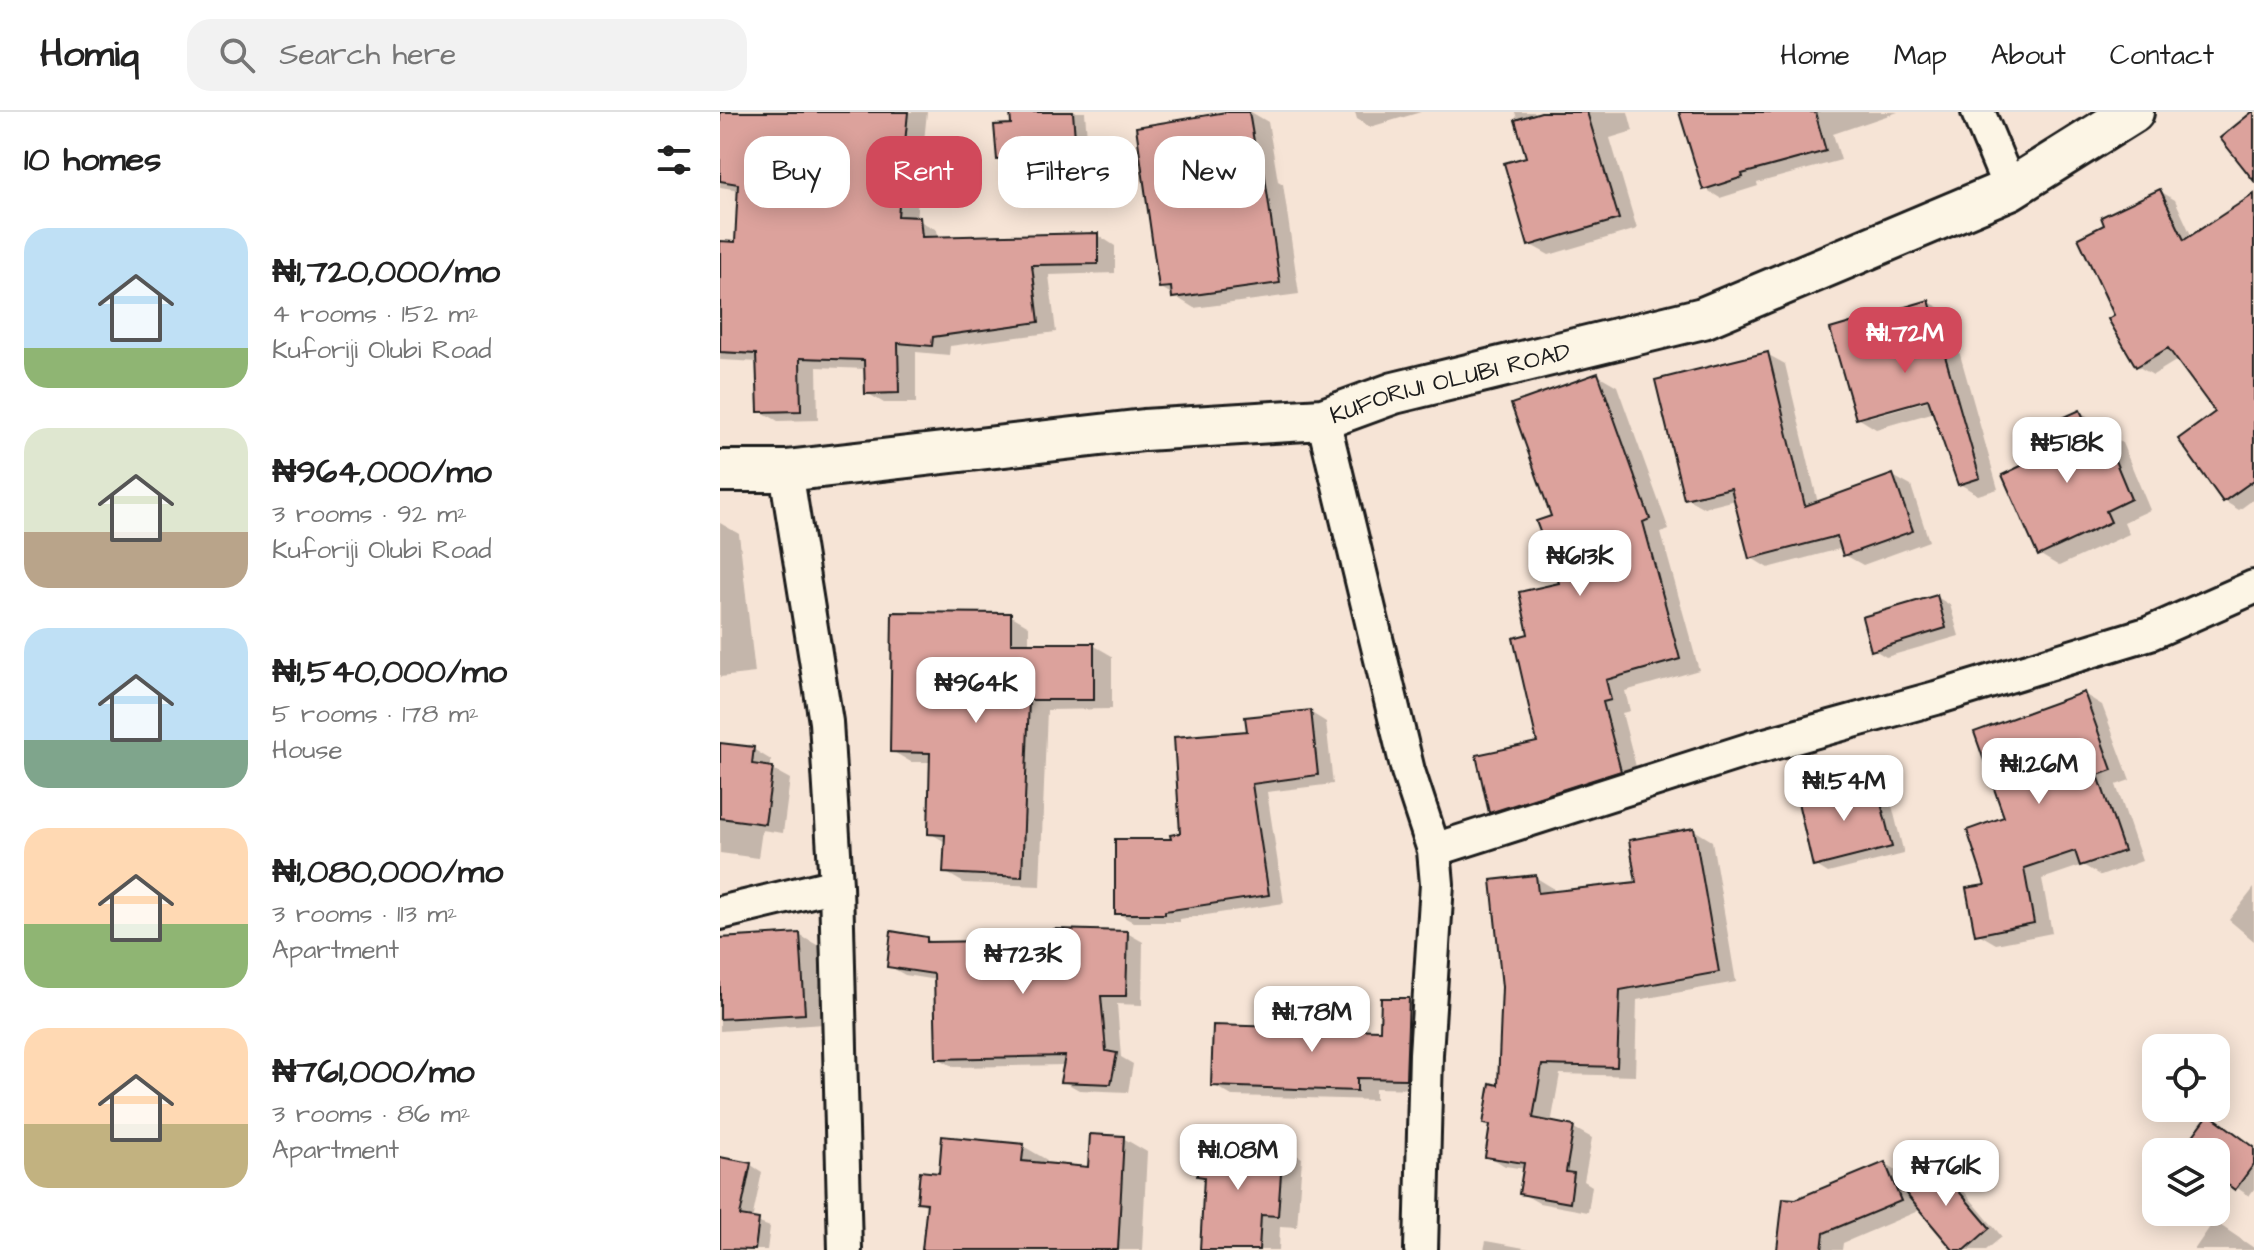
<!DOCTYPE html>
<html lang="en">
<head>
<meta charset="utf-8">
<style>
  :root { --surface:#fff; --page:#f2f2f2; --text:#222; --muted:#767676; --line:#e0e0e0; --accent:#d1495b }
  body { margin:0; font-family:"Architects Daughter",sans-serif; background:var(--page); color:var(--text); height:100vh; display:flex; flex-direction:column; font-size:30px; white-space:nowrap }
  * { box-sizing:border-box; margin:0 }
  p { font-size:26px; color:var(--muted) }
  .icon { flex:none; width:44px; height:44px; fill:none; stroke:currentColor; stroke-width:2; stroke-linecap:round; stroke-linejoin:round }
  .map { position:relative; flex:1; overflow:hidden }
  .details { display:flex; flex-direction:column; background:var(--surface); width:720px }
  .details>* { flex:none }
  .guide { position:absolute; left:24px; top:24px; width:760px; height:72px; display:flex; gap:16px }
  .tools { position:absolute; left:1422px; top:922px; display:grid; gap:16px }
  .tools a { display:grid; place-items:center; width:88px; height:88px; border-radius:16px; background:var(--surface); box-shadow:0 4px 20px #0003; font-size:40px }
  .price { position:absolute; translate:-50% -68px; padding:0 18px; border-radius:16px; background:#fff; color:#222; font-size:26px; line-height:52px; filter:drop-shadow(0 2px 4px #0008) }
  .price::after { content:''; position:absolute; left:50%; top:48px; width:24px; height:18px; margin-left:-12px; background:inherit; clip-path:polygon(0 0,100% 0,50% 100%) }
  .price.active { background:var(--accent); color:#fff }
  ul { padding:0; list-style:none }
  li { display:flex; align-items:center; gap:24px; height:200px; padding:0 24px }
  li span { display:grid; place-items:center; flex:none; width:224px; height:160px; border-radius:24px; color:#555 }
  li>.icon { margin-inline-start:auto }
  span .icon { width:96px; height:96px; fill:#fffc; stroke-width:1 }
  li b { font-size:34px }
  h2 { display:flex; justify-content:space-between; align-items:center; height:96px; padding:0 24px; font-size:34px }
  .pill { padding:0 28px; border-radius:24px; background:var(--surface); box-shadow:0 4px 20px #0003; font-size:28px; line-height:72px }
  .pill.active { background:var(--accent); color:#fff }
  header { display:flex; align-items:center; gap:48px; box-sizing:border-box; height:112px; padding:0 40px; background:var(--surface); border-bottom:2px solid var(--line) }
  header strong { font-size:38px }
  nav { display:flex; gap:44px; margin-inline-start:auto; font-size:28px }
  .search { width:560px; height:72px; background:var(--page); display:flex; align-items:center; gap:20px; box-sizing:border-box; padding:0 28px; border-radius:24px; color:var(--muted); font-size:30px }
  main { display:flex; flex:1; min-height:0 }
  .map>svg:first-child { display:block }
  .shadow { fill:#0003; fill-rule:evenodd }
  .building { fill:#dca29c; stroke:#1c1c1c; stroke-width:2 }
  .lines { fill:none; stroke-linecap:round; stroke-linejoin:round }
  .minor-casing { stroke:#1c1c1c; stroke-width:38 }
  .tertiary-casing { stroke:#1c1c1c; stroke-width:46 }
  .minor { stroke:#fcf5e5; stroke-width:32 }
  .tertiary { stroke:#fcf5e5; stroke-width:40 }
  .labels { text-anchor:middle; stroke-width:8; stroke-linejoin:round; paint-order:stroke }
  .street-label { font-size:24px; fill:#1c1c1c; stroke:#fcf5e5 }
</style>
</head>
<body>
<header>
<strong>Homiq</strong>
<div class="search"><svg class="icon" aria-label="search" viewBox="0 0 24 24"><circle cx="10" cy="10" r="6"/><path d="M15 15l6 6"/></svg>Search here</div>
<nav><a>Home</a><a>Map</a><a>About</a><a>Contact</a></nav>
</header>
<main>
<section class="details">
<h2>10 homes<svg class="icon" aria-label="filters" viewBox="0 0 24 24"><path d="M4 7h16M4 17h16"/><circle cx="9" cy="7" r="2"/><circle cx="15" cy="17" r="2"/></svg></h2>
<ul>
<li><span style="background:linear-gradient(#bfe0f5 75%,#8fb573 0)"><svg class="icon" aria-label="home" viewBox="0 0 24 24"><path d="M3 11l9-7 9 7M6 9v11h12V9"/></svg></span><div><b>₦1,720,000/mo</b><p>4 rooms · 152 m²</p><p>Kuforiji Olubi Road</p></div></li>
<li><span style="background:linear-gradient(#dfe7d0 65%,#b9a48a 0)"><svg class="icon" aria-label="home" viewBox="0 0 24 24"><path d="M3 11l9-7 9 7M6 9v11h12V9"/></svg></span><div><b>₦964,000/mo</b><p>3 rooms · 92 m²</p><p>Kuforiji Olubi Road</p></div></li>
<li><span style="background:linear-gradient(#bfe0f5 70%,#7fa58c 0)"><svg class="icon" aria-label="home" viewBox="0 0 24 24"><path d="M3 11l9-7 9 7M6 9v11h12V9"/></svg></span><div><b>₦1,540,000/mo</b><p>5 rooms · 178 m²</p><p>House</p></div></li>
<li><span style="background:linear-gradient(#ffd9b3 60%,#8fb573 0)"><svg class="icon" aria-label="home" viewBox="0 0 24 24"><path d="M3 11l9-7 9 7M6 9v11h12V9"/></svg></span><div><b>₦1,080,000/mo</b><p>3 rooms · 113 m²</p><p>Apartment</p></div></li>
<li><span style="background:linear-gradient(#ffd9b3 60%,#c2b280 0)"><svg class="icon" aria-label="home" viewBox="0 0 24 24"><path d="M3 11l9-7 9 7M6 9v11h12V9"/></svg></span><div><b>₦761,000/mo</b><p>3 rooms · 86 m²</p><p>Apartment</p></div></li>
</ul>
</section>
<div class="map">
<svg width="1534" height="1138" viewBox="0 0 1534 1138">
  <rect width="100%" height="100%" fill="#f6e4d6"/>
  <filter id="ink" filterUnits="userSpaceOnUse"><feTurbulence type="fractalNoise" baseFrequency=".0125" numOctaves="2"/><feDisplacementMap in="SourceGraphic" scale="16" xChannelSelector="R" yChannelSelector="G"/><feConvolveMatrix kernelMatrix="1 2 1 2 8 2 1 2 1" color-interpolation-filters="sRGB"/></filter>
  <g filter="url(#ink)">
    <path class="shadow" d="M0,0H207L196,107L217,118L218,126L378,123L395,134V161L329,163L336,220L230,234L229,243L196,240V291H164L147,281L146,257L97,255L98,308L58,309L40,299L39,250L0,248V131L129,138L20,78L0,75Z
      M292,0H365L367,26L377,24L391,32V64L343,69L345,83L313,89L300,81L297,54H292L279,47L294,13Z
      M518,0H531L548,10L558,69L563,72L579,182L474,196L440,175Z
      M635,0H701L650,15L637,7Z
      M795,0H908L913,19L890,26L917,117L829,143L809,132V46Z
      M961,0H1178L1113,22L1121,48L1037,71L1038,74L1000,86L984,76Z
      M1440,79L1455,88L1472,125L1534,84V387L1519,398L1504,389L1498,300L1459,247L1433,263L1417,254L1397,204L1387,114Z
      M1209,190L1228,200L1278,377L1258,383L1240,372L1215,300L1156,317L1138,306ZM1217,282L1218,286L1150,305V301Z
      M1047,242L1065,252L1098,391L1173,364L1191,374L1209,429L1143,453L1125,443L1123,436L1048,456L1030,445L1016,388L984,396L966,386Z
      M878,263L897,274L949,418L941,421L979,558L905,579L910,599L902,601L920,670L790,711L770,699L819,632L811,523L841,472L833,405Z
      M1360,300L1380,311L1384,320L1402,331L1430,398L1404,410L1409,422L1339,454L1319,442Z
      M0,411L19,422L35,561L0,565Z
      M1217,485L1230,493L1239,524L1166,545L1153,537Z
      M290,503L309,514V533H373L392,544V597L327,598L320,774L244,771L225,760L227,731L210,721L212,650H191L172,639Z
      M1364,582L1382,593L1410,668L1396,673L1422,749L1381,764L1363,753L1322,767L1332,821L1276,832L1257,821L1287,706Z
      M590,600L606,610L613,672L547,680L564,791L460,807V810H413L397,801L453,729L462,723L529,621Z
      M0,633L33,637L51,648L50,656L70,667L63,721L42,718L38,746L0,741Z
      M1155,669L1168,677L1184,742L1108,761L1095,753Z
      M974,718L992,729L1016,870L917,888L915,964L840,962L831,1012L854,1016L872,1026L864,1069L872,1074L868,1100L819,1091L801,1081L805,1057L785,1054L767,1043L772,1014L765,1011L780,975L815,765L833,776L834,781L919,772Z
      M1534,776V829L1509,808Z
      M407,821L423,830L422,893L397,892L401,945L413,952L408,980L359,978L343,969L346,953L234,955L218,946L216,868L185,863L169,854L207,827L216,832L336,830Z
      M79,823L99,834L104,912L0,919V828Z
      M688,888L706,899L704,977L655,976V988L512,984L493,973L662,920Z
      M403,1026L427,1040L422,1138H204L208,1095L199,1089L221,1063L303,1034L327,1048L326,1053L370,1057Z
      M562,1035L582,1046L577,1115L560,1114L559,1138H482L486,1068L479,1063Z
      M1534,1035V1077L1529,1084L1496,1061V1040H1467Z
      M0,1047L31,1053L42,1060L32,1108L50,1115L47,1138H0Z
      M1165,1052L1183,1063L1188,1075L1215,1052L1228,1060L1282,1125L1266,1138H1236L1195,1091L1198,1099L1123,1131L1122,1138H1059L1076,1089Z
      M1494,1109L1534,1136V1138H1474Z
      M766,1129L815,1138H764Z"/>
    <path class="building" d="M0,0H188L178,104L200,105L202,125L378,121V152L312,153L319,210L213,225L212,234L178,231L179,281L145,282L144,248L80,246L81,299L38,300L36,242L0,240V129L15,130L18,72L0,69Z
      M290,0H353L355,26L378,22V58L330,63L333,76L298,82L294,46L277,48L274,13L291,12Z
      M506,0H529L539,59L544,58L560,171L452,186L451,175L439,176L416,15Z
      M821,0H867L899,107L808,134L784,51L806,45L795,8Z
      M959,0H1095L1106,39L1022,62L1023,65L983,78Z
      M1532,0H1534V69L1500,26Z
      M1440,77L1464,128L1534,82V368L1503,390L1458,327L1495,300L1448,236L1416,255L1388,207L1394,203L1358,126L1384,113L1381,105Z
      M1209,188L1260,366L1238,373L1208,287L1136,307L1110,217Z
      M1048,240L1085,394L1173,362L1193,419L1123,444L1117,424L1029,447L1011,376L964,387L935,268Z
      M878,261L930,407L923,410L960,547L886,568L891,588L883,590L901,659L769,701L756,643L817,630L793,526L808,522L799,480L839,471L816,409L831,404L791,292Z
      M1360,298L1371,322L1382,317L1411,387L1386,399L1391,410L1318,444L1282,363L1328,341L1318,317Z
      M1217,483L1226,516L1151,539L1142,505Z
      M172,500L291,501V531H374V588H309L302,765L223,761L225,723L208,722L210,641L170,640Z
      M1364,580L1392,658L1378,663L1404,739L1360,754L1355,739L1304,756L1314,811L1255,823L1246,776L1265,773L1247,718L1284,705L1254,620Z
      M591,598L598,663L532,672L549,783L445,799V802H395V727H451L450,723L460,721L454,625L527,619L525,605Z
      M0,631L34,635L32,652L53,655L45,712L0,706Z
      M1155,667L1172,735L1093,755L1077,686Z
      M974,716L999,860L900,878L897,955L822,953L813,1006L854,1014L846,1060L854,1061L850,1091L799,1082L804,1051L765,1045L770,1013L763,1012L770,971L778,973L782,875L771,768L816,763L818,781L916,770L909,728Z
      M334,817L408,819L406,884H381L386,939L397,941L391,972L340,970L345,944L216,947L214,862L167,855L171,819L207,825V830L334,828Z
      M80,821L85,902L0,907V826Z
      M661,886H689L686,967L637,966V979L491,974L493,913L660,918Z
      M1489,1002L1534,1035V1052L1515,1078L1496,1064V1040H1461Z
      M370,1022L404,1024L398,1138H202L207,1091L197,1090L200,1059L219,1061L222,1024L304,1032L302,1049L368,1055Z
      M479,1028L563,1033L558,1104L541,1103L539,1138H480L484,1065L477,1064Z
      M0,1045L31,1051L20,1104L39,1107L35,1138L0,1137Z
      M1165,1050L1181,1089L1104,1121L1102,1138H1057L1063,1086L1076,1087Z
      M1214,1050L1270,1116L1245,1138H1233L1182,1077Z"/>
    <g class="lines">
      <g class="minor-casing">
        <path id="minor" d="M1258,0L1290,77
          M603,307L688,659L714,738L717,772L706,942L701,1138
          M66,359L106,610L116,773L125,1138
          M714,738L1031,637L1216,586L1430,521L1534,475
          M0,801L116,773"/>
      </g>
      <g class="tertiary-casing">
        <g id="tertiary">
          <path id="s1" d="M0,359H66L424,318L603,307L674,281L983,206L1290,77L1413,0"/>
        </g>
      </g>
      <use href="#minor" class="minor"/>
      <use href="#tertiary" class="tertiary"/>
    </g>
  </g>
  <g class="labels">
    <g class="street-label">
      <text dy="8" stroke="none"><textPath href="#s1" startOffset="738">KUFORIJI OLUBI ROAD</textPath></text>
    </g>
  </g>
</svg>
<div class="tools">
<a><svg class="icon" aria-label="locate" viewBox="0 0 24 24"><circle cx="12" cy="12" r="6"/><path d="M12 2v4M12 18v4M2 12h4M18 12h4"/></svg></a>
<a><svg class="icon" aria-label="layers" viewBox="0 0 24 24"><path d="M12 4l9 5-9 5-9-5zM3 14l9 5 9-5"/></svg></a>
</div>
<b class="price active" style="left:1185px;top:263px">₦1.72M</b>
<b class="price" style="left:1347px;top:373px">₦518K</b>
<b class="price" style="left:860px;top:486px">₦613K</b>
<b class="price" style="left:256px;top:613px">₦964K</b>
<b class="price" style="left:1319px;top:694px">₦1.26M</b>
<b class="price" style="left:1124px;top:711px">₦1.54M</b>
<b class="price" style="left:303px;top:884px">₦723K</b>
<b class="price" style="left:592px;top:942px">₦1.78M</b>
<b class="price" style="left:518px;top:1080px">₦1.08M</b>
<b class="price" style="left:1226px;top:1096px">₦761K</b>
<div class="guide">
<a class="pill">Buy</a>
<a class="pill active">Rent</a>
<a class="pill">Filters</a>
<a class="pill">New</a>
</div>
</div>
</main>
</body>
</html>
